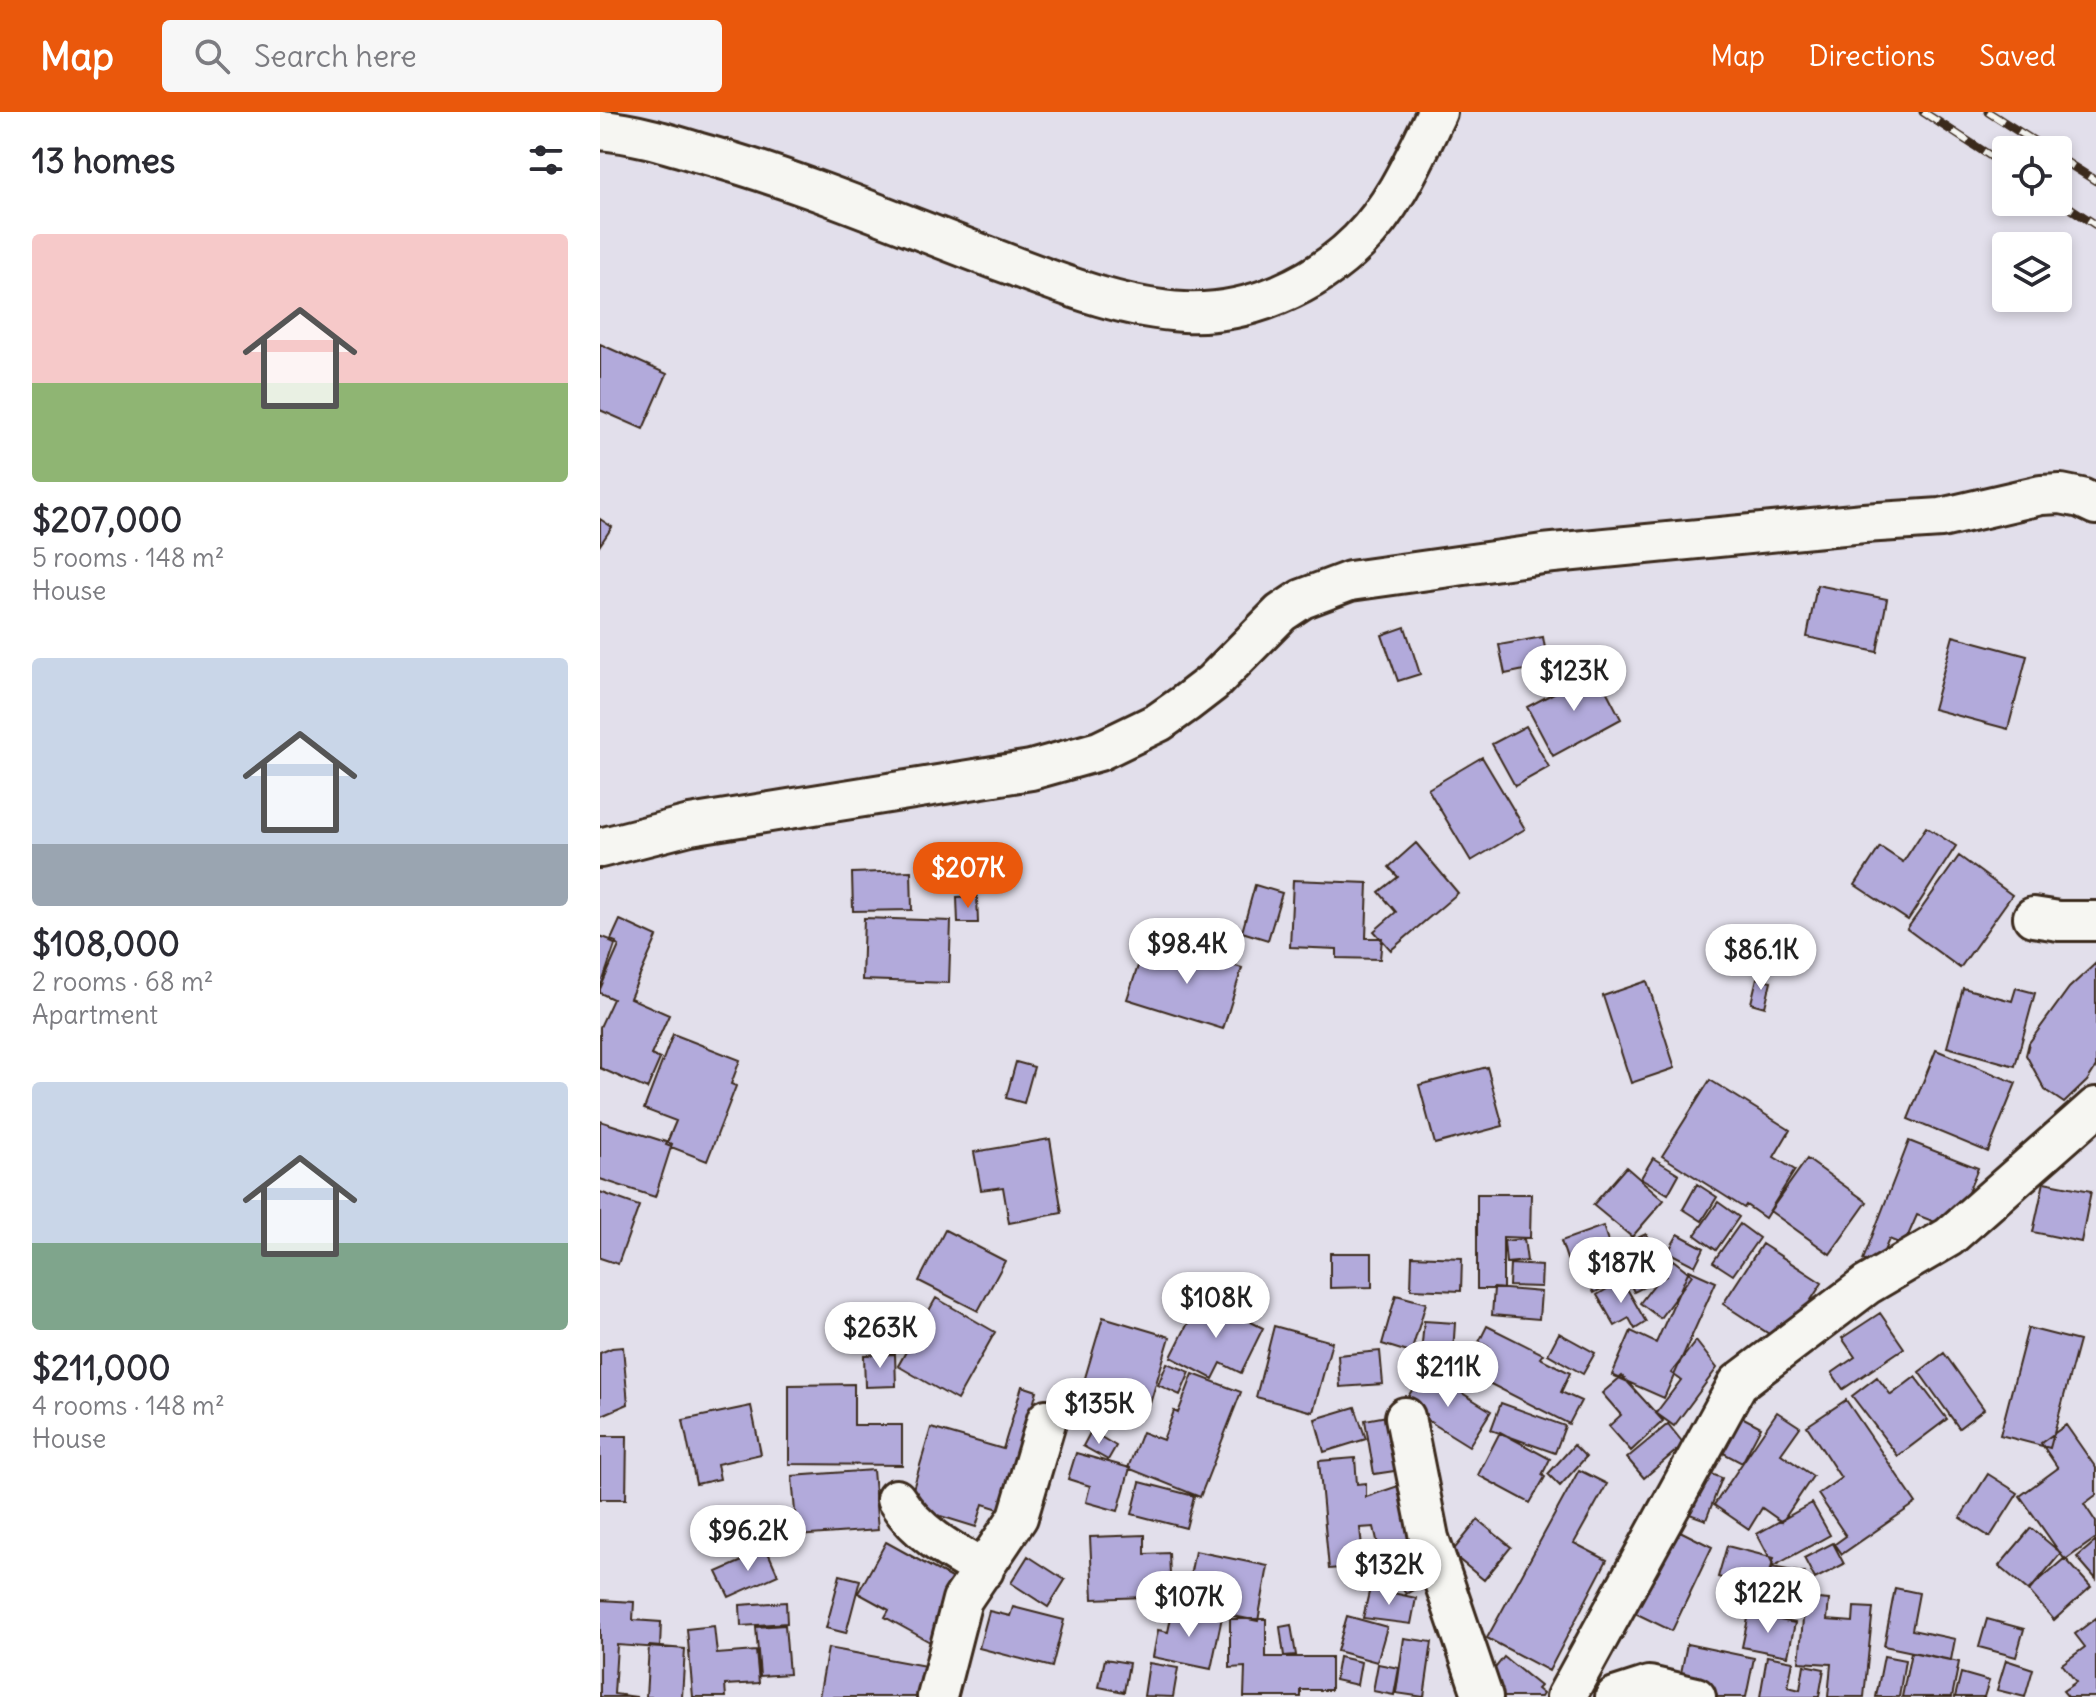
<!DOCTYPE html>
<html lang="en">
<head>
<meta charset="utf-8">
<style>
  :root { --surface:#fff; --page:#f7f7f7; --text:#2b2b33; --muted:#7c7c81; --accent:#ea580c }
  body { margin:0; font-family:Delius,sans-serif; background:var(--page); color:var(--text); height:100vh; display:flex; flex-direction:column; font-size:30px; white-space:nowrap }
  * { box-sizing:border-box; margin:0 }
  p { font-size:26px; color:var(--muted) }
  .icon { flex:none; width:44px; height:44px; fill:none; stroke:currentColor; stroke-width:2; stroke-linecap:round; stroke-linejoin:round }
  .map { position:relative; flex:1; overflow:hidden }
  .details { display:flex; flex-direction:column; background:var(--surface); width:600px }
  .details>* { flex:none }
  .tools { position:absolute; left:1392px; top:24px; display:grid; gap:16px }
  .tools a { display:grid; place-items:center; width:80px; height:80px; border-radius:8px; background:var(--surface); box-shadow:0 4px 12px #0003; font-size:40px }
  .price { position:absolute; translate:-50% -68px; padding:0 18px; border-radius:28px; background:#fff; color:#222; font-size:26px; line-height:52px; filter:drop-shadow(0 2px 4px #0008) }
  .price::after { content:''; position:absolute; left:50%; top:48px; width:24px; height:18px; margin-left:-12px; background:inherit; clip-path:polygon(0 0,100% 0,50% 100%) }
  .price.active { background:var(--accent); color:#fff }
  ul { padding:0; list-style:none }
  li { display:grid; align-content:center; gap:16px; height:424px; padding:0 32px }
  li span { display:grid; place-items:center; height:248px; border-radius:8px; color:#555 }
  li>.icon { margin-inline-start:auto }
  span .icon { width:144px; height:144px; fill:#fffc; stroke-width:1 }
  li b { font-size:34px }
  h2 { display:flex; justify-content:space-between; align-items:center; height:96px; padding:0 32px; font-size:34px }
  header { display:flex; align-items:center; gap:48px; box-sizing:border-box; height:112px; padding:0 40px; background:var(--accent); color:#fff }
  header strong { font-size:38px }
  nav { display:flex; gap:44px; margin-inline-start:auto; font-size:28px }
  .search { width:560px; height:72px; background:var(--page); display:flex; align-items:center; gap:20px; box-sizing:border-box; padding:0 28px; border-radius:8px; color:var(--muted); font-size:30px }
  main { display:flex; flex:1; min-height:0 }
  .map>svg:first-child { display:block }
  .building { fill:#b2aadb; stroke:#3b2a1e; stroke-width:2 }
  .lines { fill:none; stroke-linecap:round; stroke-linejoin:round }
  .minor-casing { stroke:#3b2a1e; stroke-width:44 }
  .minor { stroke:#f6f6f2; stroke-width:38 }
  .rail-casing { stroke:#3b2a1e; stroke-width:9 }
  .rail { stroke:#f6f6f2; stroke-width:6; stroke-dasharray:18; stroke-linecap:butt }
</style>
</head>
<body>
<header>
<strong>Map</strong>
<div class="search"><svg class="icon" aria-label="search" viewBox="0 0 24 24"><circle cx="10" cy="10" r="6"/><path d="M15 15l6 6"/></svg>Search here</div>
<nav><a>Map</a><a>Directions</a><a>Saved</a></nav>
</header>
<main>
<section class="details">
<h2>13 homes<svg class="icon" aria-label="filters" viewBox="0 0 24 24"><path d="M4 7h16M4 17h16"/><circle cx="9" cy="7" r="2"/><circle cx="15" cy="17" r="2"/></svg></h2>
<ul>
<li><span style="background:linear-gradient(#f6c9c9 60%,#8fb573 0)"><svg class="icon" aria-label="home" viewBox="0 0 24 24"><path d="M3 11l9-7 9 7M6 9v11h12V9"/></svg></span><div><b>$207,000</b><p>5 rooms · 148 m²</p><p>House</p></div></li>
<li><span style="background:linear-gradient(#c9d6e8 75%,#9aa5b1 0)"><svg class="icon" aria-label="home" viewBox="0 0 24 24"><path d="M3 11l9-7 9 7M6 9v11h12V9"/></svg></span><div><b>$108,000</b><p>2 rooms · 68 m²</p><p>Apartment</p></div></li>
<li><span style="background:linear-gradient(#c9d6e8 65%,#7fa58c 0)"><svg class="icon" aria-label="home" viewBox="0 0 24 24"><path d="M3 11l9-7 9 7M6 9v11h12V9"/></svg></span><div><b>$211,000</b><p>4 rooms · 148 m²</p><p>House</p></div></li>
</ul>
</section>
<div class="map">
<svg width="1496" height="1585" viewBox="0 0 1496 1585">
  <rect width="100%" height="100%" fill="#e2dfeb"/>
  <filter id="ink" filterUnits="userSpaceOnUse"><feTurbulence type="fractalNoise" baseFrequency=".0125" numOctaves="2"/><feDisplacementMap in="SourceGraphic" scale="16" xChannelSelector="R" yChannelSelector="G"/><feConvolveMatrix kernelMatrix="1 2 1 2 8 2 1 2 1" color-interpolation-filters="sRGB"/></filter>
  <g filter="url(#ink)">
    <path class="building" d="M0,232L67,262L43,317L0,298Z
      M0,407L12,415L0,433Z
      M1217,473L1287,487L1277,540L1207,525Z
      M805,515L820,562L798,569L782,523Z
      M1353,524L1427,544L1408,617L1333,597Z
      M943,525L948,553L905,562L899,533Z
      M996,559L1021,607L953,644L927,595Z
      M926,614L949,655L915,674L892,632Z
      M882,645L925,717L871,749L828,677Z
      M1326,715L1356,734L1308,808L1255,773L1280,735L1303,750Z
      M816,731L858,781L791,838L774,819L796,800L779,780L798,765L789,755Z
      M1359,744L1412,783L1360,856L1307,817Z
      M311,759L312,798L253,799L252,761Z
      M693,768L768,771L766,826H782L780,847L737,846V837L690,835Z
      M655,773L682,781L668,828L642,820Z
      M377,784L378,811H358L357,785Z
      M264,806L351,809L349,871L262,868Z
      M20,808L57,825L30,886L69,903L51,943L60,947L47,977L0,956V915L13,887L0,881V877L19,834L10,830Z
      M0,824L16,830L0,877Z
      M574,835L642,856L623,917L527,887L542,842L569,851Z
      M1496,851V955L1487,969L1464,991L1445,978L1426,943L1429,931L1469,876Z
      M1157,866L1171,869L1165,895L1151,891Z
      M1047,869L1075,956L1031,971L1003,884Z
      M1363,876L1412,889L1416,876L1435,881L1415,954L1347,935Z
      M73,922L140,948L131,972L136,974L107,1049L66,1033L76,1009L44,997Z
      M1336,938L1416,971L1388,1040L1308,1007Z
      M416,950L434,955L424,991L406,986Z
      M887,955L903,1014L835,1032L819,973Z
      M1110,968L1190,1018L1174,1045L1195,1058L1165,1106L1146,1093L1144,1096L1062,1044Z
      M0,1009L72,1032L55,1085L0,1067Z
      M450,1027L462,1101L409,1111L403,1075L381,1078L374,1040Z
      M1309,1029L1378,1056L1353,1117L1317,1103L1304,1133L1289,1127L1278,1154L1263,1148Z
      M1053,1046L1079,1062L1068,1082L1041,1066Z
      M1207,1047L1267,1090L1230,1142L1170,1099Z
      M1026,1055L1064,1088L1032,1125L993,1093Z
      M1444,1070L1491,1079L1481,1130L1433,1120Z
      M1097,1072L1117,1085L1102,1109L1083,1097Z
      M0,1080L39,1094L18,1152L0,1146Z
      M877,1082H931L930,1126L903,1125V1177H877Z
      M1118,1090L1139,1105L1116,1138L1095,1123Z
      M1140,1112L1159,1126L1133,1163L1113,1150Z
      M1003,1114L1013,1144L971,1159L961,1129Z
      M345,1118L405,1149L378,1199L319,1169Z
      M1046,1122L1066,1164L1034,1180L1013,1137Z
      M1078,1122L1104,1136L1095,1154L1068,1140Z
      M924,1127L927,1149L906,1151L904,1129Z
      M1162,1132L1222,1171L1183,1231L1123,1192Z
      M730,1141H772V1175L730,1176Z
      M812,1144L862,1146L861,1179L811,1177Z
      M1016,1146L1026,1163L994,1181L985,1164Z
      M1073,1148L1092,1163L1060,1206L1040,1191Z
      M910,1152L942,1154L941,1175L909,1174Z
      M1089,1158L1116,1170L1064,1286L1012,1263L1031,1219L1056,1231Z
      M1022,1168L1046,1210L1035,1217L1029,1206L1015,1214L997,1183Z
      M894,1176L941,1180L939,1207L892,1203Z
      M796,1183L826,1191L811,1241L782,1232Z
      M601,1185L663,1216L641,1261L621,1251L613,1267L571,1245Z
      M336,1186L395,1220L357,1288L298,1254Z
      M1280,1201L1304,1236L1243,1277L1232,1261L1255,1245L1242,1226Z
      M503,1205L570,1225L549,1295L482,1276Z
      M824,1209L855,1211L852,1256L820,1254Z
      M674,1214L732,1230L713,1300L656,1285Z
      M887,1214L943,1242L940,1246L970,1261L961,1280L981,1289L969,1312L875,1264L890,1236L879,1230Z
      M1428,1216L1479,1229L1450,1336L1400,1323Z
      M959,1221L995,1241L983,1262L948,1242Z
      M1096,1229L1117,1256L1074,1314L1056,1301L1081,1268L1071,1261Z
      M23,1235L28,1292L0,1304V1241L12,1236Z
      M780,1239L783,1272L740,1275L738,1243Z
      M1344,1241L1384,1297L1359,1316L1319,1260Z
      M295,1242L296,1274L265,1275L264,1243Z
      M567,1251L590,1260L580,1283L558,1273Z
      M593,1262L641,1280L600,1385L528,1356L542,1320L563,1328L574,1299L578,1301Z
      M1022,1264L1063,1309L1031,1339L1009,1314L1021,1303L1002,1281Z
      M820,1265L832,1272L836,1265L891,1299L869,1334L803,1293Z
      M1277,1265L1291,1283L1315,1265L1347,1307L1298,1344L1252,1284Z
      M254,1272V1313H302V1353L189,1352V1273Z
      M422,1274L437,1279L402,1398L383,1392L376,1415L308,1394L331,1316L403,1337Z
      M1246,1288L1316,1391L1242,1442L1235,1432L1246,1424L1218,1382L1241,1366L1207,1314Z
      M901,1291L965,1314L955,1341L891,1318Z
      M151,1294L161,1342L117,1352L120,1367L96,1372L83,1308Z
      M755,1295L766,1327L724,1340L715,1307Z
      M1132,1300L1161,1315L1142,1351L1114,1336Z
      M1177,1300L1200,1315L1181,1342L1213,1364L1182,1410L1162,1396L1149,1417L1114,1393Z
      M798,1302L808,1357L774,1362L765,1308Z
      M1068,1312L1084,1332L1044,1366L1027,1346Z
      M1466,1313L1496,1356V1383L1484,1392L1496,1410V1426L1465,1448L1420,1384L1458,1356L1441,1331Z
      M491,1319L516,1334L508,1348L483,1334Z
      M900,1320L950,1347L942,1363L945,1365L930,1391L878,1363Z
      M0,1324H27L26,1387H0Z
      M974,1333L986,1345L960,1374L948,1362Z
      M476,1341L530,1356L518,1399L486,1390L490,1374L468,1367Z
      M755,1346L757,1372L766,1371V1385L798,1374L809,1428L779,1437L774,1415L760,1416L764,1454L729,1457L719,1349Z
      M1094,1355L1122,1366L1106,1408L1078,1398Z
      M273,1358L278,1418L197,1424L192,1364Z
      M979,1358L1007,1372L974,1431L1007,1448L949,1559L887,1526Z
      M1388,1362L1418,1381L1390,1425L1360,1406Z
      M540,1370L594,1384L586,1416L532,1402Z
      M1212,1391L1230,1423L1174,1454L1157,1422Z
      M878,1408L911,1435L884,1468L851,1441Z
      M1431,1416L1461,1441L1429,1479L1399,1454Z
      M1076,1417L1112,1435L1072,1519L1035,1501Z
      M545,1423V1442L569,1441L571,1484L493,1487L490,1425Z
      M1496,1429V1467L1477,1445Z
      M286,1430L362,1472L330,1530L285,1505L289,1498L258,1481Z
      M1233,1431L1244,1452L1215,1467L1204,1446Z
      M1127,1434L1174,1446L1165,1478L1118,1465Z
      M817,1435L835,1466L806,1482L785,1453Z
      M167,1438L178,1463L129,1485L117,1460Z
      M595,1439L668,1454L658,1509L584,1494Z
      M428,1444L465,1468L448,1495L411,1471Z
      M1465,1446L1491,1475L1454,1508L1428,1478Z
      M1172,1455L1204,1461L1195,1506L1164,1500Z
      M240,1463L260,1468L246,1521L226,1516Z
      M770,1476L816,1486L811,1512L763,1506Z
      M1295,1476L1319,1481L1312,1518L1355,1527L1351,1548L1284,1534Z
      M1205,1486L1229,1488L1227,1508L1253,1510L1254,1495L1273,1496L1264,1585H1228L1231,1552L1199,1550Z
      M0,1488L34,1490L33,1508L61,1510L60,1536L17,1533L14,1582L37,1585H0Z
      M186,1490L187,1511L141,1514L140,1493Z
      M413,1495L464,1508L452,1555L379,1536L389,1499L410,1504Z
      M573,1496L622,1505L611,1557L553,1545L558,1518L568,1520Z
      M1149,1502L1195,1511L1188,1544L1142,1535Z
      M747,1504L787,1515L777,1550L737,1539Z
      M1496,1506V1585H1468L1463,1579L1476,1570L1462,1552L1485,1535L1475,1522Z
      M630,1507H666V1545H731V1578H701V1585H644L645,1555L630,1556Z
      M1387,1507L1424,1517L1416,1545L1379,1535Z
      M185,1513L189,1562L160,1564L156,1515Z
      M691,1513L696,1543L684,1544L680,1515Z
      M114,1514L117,1542L156,1539L159,1571L125,1573L126,1585H93L87,1517Z
      M804,1526L832,1530L824,1585L796,1581Z
      M1087,1532L1154,1546L1146,1585H1076Z
      M49,1534L85,1537L82,1585H46Z
      M228,1536L331,1555L325,1585H219Z
      M1311,1540L1359,1550L1352,1585H1302Z
      M1167,1544L1193,1549L1188,1575L1200,1578L1204,1553L1224,1557L1219,1585H1160Z
      M1284,1544L1305,1548L1299,1585H1276Z
      M739,1545L761,1550L757,1573L735,1568Z
      M904,1545L940,1574L937,1577L943,1582L941,1585H904L885,1569Z
      M505,1547L529,1551L524,1580L499,1575Z
      M1406,1548L1433,1557L1425,1585L1397,1578Z
      M549,1551L578,1556L573,1585L544,1584Z
      M778,1552L799,1556L794,1583L773,1579Z
      M1361,1561L1389,1569L1384,1585H1355Z"/>
    <g class="lines">
      <g class="minor-casing">
        <path id="minor" d="M0,18C35,21 67,31 100,41C206,70 306,114 408,152C464,173 524,197 584,200C648,203 714,174 759,129C795,93 815,45 837,0
          M0,736L90,713L431,658L499,639L559,610L586,591L612,571L681,501L702,487L750,469L943,442L1264,411L1341,406L1441,383L1461,382L1481,386L1496,393
          M1433,805L1459,809H1496
          M805,1305L829,1426L883,1585
          M296,1387C317,1421 350,1439 384,1458
          M337,1585L362,1488L418,1405L447,1307
          M966,1585L1138,1271L1267,1173L1349,1125L1496,995
          M1015,1585L1049,1574L1096,1585"/>
      </g>
      <use href="#minor" class="minor"/>
      <g class="rail-casing">
        <path id="rail" d="M1323,0L1406,54
          M1388,0L1448,38
          M1458,45L1496,69
          M1458,88L1496,113"/>
      </g>
      <use href="#rail" class="rail"/>
    </g>
  </g>
</svg>
<div class="tools">
<a><svg class="icon" aria-label="locate" viewBox="0 0 24 24"><circle cx="12" cy="12" r="6"/><path d="M12 2v4M12 18v4M2 12h4M18 12h4"/></svg></a>
<a><svg class="icon" aria-label="layers" viewBox="0 0 24 24"><path d="M12 4l9 5-9 5-9-5zM3 14l9 5 9-5"/></svg></a>
</div>
<b class="price" style="left:974px;top:601px">$123K</b>
<b class="price active" style="left:368px;top:798px">$207K</b>
<b class="price" style="left:587px;top:874px">$98.4K</b>
<b class="price" style="left:1161px;top:880px">$86.1K</b>
<b class="price" style="left:1021px;top:1193px">$187K</b>
<b class="price" style="left:616px;top:1228px">$108K</b>
<b class="price" style="left:280px;top:1258px">$263K</b>
<b class="price" style="left:848px;top:1297px">$211K</b>
<b class="price" style="left:499px;top:1334px">$135K</b>
<b class="price" style="left:148px;top:1461px">$96.2K</b>
<b class="price" style="left:789px;top:1495px">$132K</b>
<b class="price" style="left:1168px;top:1523px">$122K</b>
<b class="price" style="left:589px;top:1527px">$107K</b>
</div>
</main>
</body>
</html>
